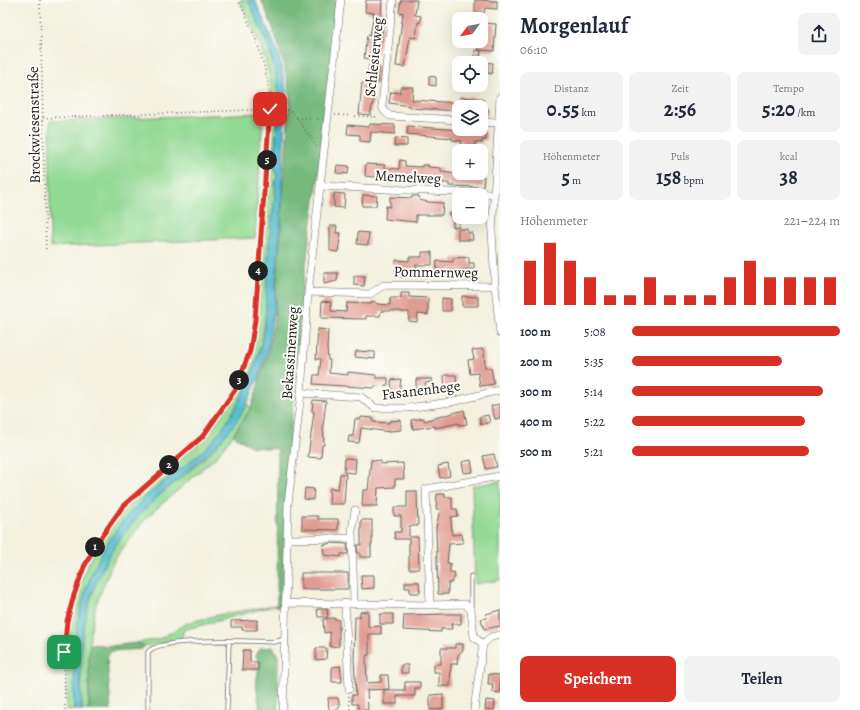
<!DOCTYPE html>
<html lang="de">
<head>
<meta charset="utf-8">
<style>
	body { margin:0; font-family:Alegreya,serif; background:#f2f2f3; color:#1f2937; height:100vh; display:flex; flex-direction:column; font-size:15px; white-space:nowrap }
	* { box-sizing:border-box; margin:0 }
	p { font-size:13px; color:#747a83 }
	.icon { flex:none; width:22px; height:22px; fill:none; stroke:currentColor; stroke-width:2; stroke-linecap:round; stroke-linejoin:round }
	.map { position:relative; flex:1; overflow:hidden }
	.sheet { display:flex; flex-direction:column; background:#fff; width:360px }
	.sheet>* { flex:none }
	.needle { width:26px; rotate:238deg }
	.tools { position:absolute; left:452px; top:12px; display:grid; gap:8px }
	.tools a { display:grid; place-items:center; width:36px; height:36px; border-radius:8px; background:#fff; box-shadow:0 4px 16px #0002; font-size:20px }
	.pin { position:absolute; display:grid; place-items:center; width:34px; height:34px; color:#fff; margin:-17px; border-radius:8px; box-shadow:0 2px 6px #0006 }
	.km { position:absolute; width:20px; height:20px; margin:-10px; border-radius:50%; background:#222; color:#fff; font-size:11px; line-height:20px; text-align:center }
	.round { display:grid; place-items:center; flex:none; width:42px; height:42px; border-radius:8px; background:#f2f2f3 }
	.headline { display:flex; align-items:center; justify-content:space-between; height:68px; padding:0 20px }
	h1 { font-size:22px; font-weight:700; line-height:30px }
	.figures { display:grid; grid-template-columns:repeat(3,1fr); gap:6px; height:68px; padding:4px 20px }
	.figures div { display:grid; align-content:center; border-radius:8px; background:#f2f2f3; text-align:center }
	.figures b { font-size:20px; font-weight:700 }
	.figures small { font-size:11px; font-weight:400 }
	.figures p { font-size:11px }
	.chart { height:112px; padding:8px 20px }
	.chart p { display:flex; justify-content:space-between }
	.chart svg { width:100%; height:72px; margin-top:4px; stroke:#d93025; stroke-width:6 }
	.cta { display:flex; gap:8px; margin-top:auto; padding:8px 20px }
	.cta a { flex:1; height:46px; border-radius:8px; background:#d93025; color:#fff; font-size:16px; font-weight:700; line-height:46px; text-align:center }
	.cta a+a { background:#f2f2f3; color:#1f2937 }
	ul { padding:0 20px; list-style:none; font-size:13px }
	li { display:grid; grid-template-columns:64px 48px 1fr; align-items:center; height:30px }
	li i { height:10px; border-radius:5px; background:#d93025 }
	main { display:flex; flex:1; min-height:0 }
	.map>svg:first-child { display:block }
	.green { fill:#92d993; stroke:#577a58 }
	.forest { fill:#75b97d; stroke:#486a4c }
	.water { fill:#50b9ce; stroke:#366a75 }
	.building { fill:#e19b92 }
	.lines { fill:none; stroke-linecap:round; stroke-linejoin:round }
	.lane-casing { stroke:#676660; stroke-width:5 }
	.street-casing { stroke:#676660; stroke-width:8 }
	.path { stroke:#676660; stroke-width:1.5; stroke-dasharray:1 3; stroke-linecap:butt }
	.lane { stroke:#fff; stroke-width:3.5 }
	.street { stroke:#fff; stroke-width:7 }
	.route-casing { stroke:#fff; stroke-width:8 }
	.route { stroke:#d93025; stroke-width:5 }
	.labels { text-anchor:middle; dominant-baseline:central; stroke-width:4; stroke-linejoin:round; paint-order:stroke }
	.street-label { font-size:15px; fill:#1c1c1c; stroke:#fdfcf7 }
</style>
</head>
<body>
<main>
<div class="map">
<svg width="500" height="710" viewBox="0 0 500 710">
	<rect width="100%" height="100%" fill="#fdfcf7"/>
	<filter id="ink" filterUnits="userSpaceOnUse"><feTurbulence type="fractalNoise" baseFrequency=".025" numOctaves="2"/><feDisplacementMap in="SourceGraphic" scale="8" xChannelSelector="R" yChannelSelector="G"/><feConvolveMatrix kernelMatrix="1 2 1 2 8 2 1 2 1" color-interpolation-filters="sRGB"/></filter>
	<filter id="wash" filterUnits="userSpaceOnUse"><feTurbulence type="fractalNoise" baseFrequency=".012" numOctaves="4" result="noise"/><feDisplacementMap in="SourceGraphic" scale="16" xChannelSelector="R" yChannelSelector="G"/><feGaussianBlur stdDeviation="0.9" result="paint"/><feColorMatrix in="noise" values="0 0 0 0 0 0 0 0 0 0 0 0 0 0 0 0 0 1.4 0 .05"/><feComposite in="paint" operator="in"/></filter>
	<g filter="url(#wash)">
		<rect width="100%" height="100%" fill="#f3f0de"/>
		<path class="green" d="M240 0H248C265 38 279 66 280 109H276L272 105C272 66 256 35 240 0Z
			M276 111H280L276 135 275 169 277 177 275 182C276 200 271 218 270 236 266 264 268 292 265 320 260 360 245 396 222 429 200 460 165 477 139 503 106 536 83 582 77 628 73 655 74 683 74 710H67C66 616 73 552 148 486 167 468 190 453 207 433 220 418 231 400 239 383 259 343 258 296 261 253 265 207 268 160 271 114Z
			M263 113 255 238 50 247V121Z
			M247 403 251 408 233 435 215 458 147 517 114 560 96 604 90 634 89 710H82C81 691 80 671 81 652 84 601 105 548 142 511 160 493 181 479 200 462 220 445 234 425 247 403Z
			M500 481V580L475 584 472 486Z
			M276 605 184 630 181 640 144 646 136 643 159 639 187 623 218 615Z"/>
		<path class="forest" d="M261 0H336L317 186 302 292 285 503 282 607H277L278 449 252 447 233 435 251 408 269 350 274 322 290 95C284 61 276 31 261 0Z
			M136 643 144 646 142 649 111 651 107 658 111 710H89V654L91 644 112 646Z
			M273 647 278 655V710H260L256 683 260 663 256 656 260 648Z"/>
		<path class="water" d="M248 0H255L279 55 286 89 281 221 274 307 268 348 258 381 256 382C241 430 206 455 170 486 117 531 85 581 81 652 80 671 81 691 82 710H74C74 683 73 655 77 628 83 582 106 536 139 503 165 477 200 460 222 429 245 396 261 360 265 320 267 292 266 264 270 236 271 218 276 199 275 182L277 177 275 169 276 135 280 108 277 79 269 47Z"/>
		<g id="blocks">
			<path class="building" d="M366 0H382L381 15H383V24L381 42 378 53H373L372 59 364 58 367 35 370 36 374 13 365 12Z
				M401 0H417L415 15 421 16 420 23 418 22 416 38 410 37 405 67 396 66 403 13 399 12Z
				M475 0 497 1V9L485 8 484 13 475 12Z
				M484 23 496 24 494 51 478 50V41L483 40Z
				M475 50 481 51 480 62 474 61Z
				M481 62 493 63 492 74 481 71Z
				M369 65 379 66 378 84 369 83 371 71H368Z
				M429 76 436 77V86L429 85Z
				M362 83 370 84 369 97 374 98 370 115 359 114Z
				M400 87H413L412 100 459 103V111L410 108V106L389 103 391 92 400 93Z
				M460 97 483 99V107H459Z
				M481 107 488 108 487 116 481 115Z
				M370 124 395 125V134L371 132 370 142 360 141V135L347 134 348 125 369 127Z
				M408 126 486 132V140H482V143L475 142 474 150 468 149 461 147 462 141 452 140V138L407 134Z
				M395 138 407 139V146H394Z
				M400 160 405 161V166L422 167V165H428V167L441 168V172L466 175V173H473L472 176H484L483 187 449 186V183H443V181L395 179 365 176 366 164 385 165V168L399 169Z
				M337 165 349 166 348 174 336 173Z
				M334 193 345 194 344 208 334 207Z
				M363 195 377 196 376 206H362Z
				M412 196H419V200L428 202 443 203 442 215H416V222L385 219 386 206 390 207V197L412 198Z
				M448 213H459V227H453V221Z
				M330 226H337L336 233H341L338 252 330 251Z
				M458 229H467L468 233H472L473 240H458Z
				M358 232 369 233 368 245 357 244Z
				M422 252H432V265H415L427 277 395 276 396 260 409 261V257H422Z
				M469 257V263H474V269L448 270V277H436L437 261 453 262V258Z
				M324 273H338L337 281 324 284Z
				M354 276H365L364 286 354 285Z
				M401 293H409V297L428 298V315L418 314 417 322 409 321V312H401V311H381L380 316H366V319L321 318 322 301 331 302V311L346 312 347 303 370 304 374 301 377 304 390 305V298H401Z
				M462 296 478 297V306H462Z
				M442 298 451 299V311H442Z
				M318 329 328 330 327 348 328 360H330L329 373 348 375V372L376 375V378H388V385L375 386V388L313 384 314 375H319L321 359H316Z
				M482 349 484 351 485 368H491L494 384 480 386 478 373 470 374 468 360 474 359 472 350Z
				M356 351 375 352V359L355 357Z
				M444 375H456L457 392H445Z
				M401 379 399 393 392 394 391 380Z
				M416 379H432V382L425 383 426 390H416Z
				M313 400 326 401 323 426 324 445H322L321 458 308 457 314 412 312 411Z
				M500 404V418L495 419 491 406Z
				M464 410 467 424 459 425V423L435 428V426L413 429 411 420 424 418V421Z
				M488 415 490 422 481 425 479 417Z
				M361 417 373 418V422L389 423V421L401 420V430L390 431V432L361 428 359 443 348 442 349 436H353L355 419H361Z
				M494 454 497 467 486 469 483 456Z
				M345 458 356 459 355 473 344 472Z
				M371 460 381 461V464L403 463 404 479H395V487L378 488 377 506H362L363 490H368Z
				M471 460 473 472 464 473 462 462Z
				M448 464 450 476 440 478 438 466Z
				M340 474H346L344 504H329L330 488 338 489Z
				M305 488 314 489 313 500 304 499Z
				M407 491H417L418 526H409V537H418L419 569H409V539H395L394 532H401V516H394V507H407Z
				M437 494H445V497H452V509H457L458 516 451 517 452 535 462 534 463 543 449 544 447 563H450V573L454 572 455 577 451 583H448V594H438L436 528 440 509H436Z
				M302 516H318V519H338V530L302 529Z
				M361 520H372V544H371V557H360V553H358L357 545H361Z
				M331 543 347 544 348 554H341V557L324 555 323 545Z
				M301 573H348V589H301Z
				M361 575H374V588L362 589Z
				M405 582H419L420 593H410V588H405Z
				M317 609H327L328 617H318Z
				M500 610V626L484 629 481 619 487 618 486 614Z
				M368 611V627L381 626V634H369V655H367L366 657 367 683 381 682V675H388L389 689 367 690 368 710H358V704H352V695H356L354 659 355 617H360V612Z
				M380 614H393V624H380Z
				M449 614H461V624H451L452 629H441V632L403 630 404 615Z
				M333 618 339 620V646L330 647V632L324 633 323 619Z
				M257 620V630H242V627H231V621Z
				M455 644H463V650L458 655 457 664H451L450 686H439V672H434V664H441V648H455Z
				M316 648H327L326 659 316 660Z
				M243 650H250V662H258V670H242Z
				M401 665H408V673H401Z
				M340 666 342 682H332V667Z
				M489 674 500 675V693L492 692 493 684H488Z
				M405 682H420V688H415V696H397V704H384V690H405Z
				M443 694V709L430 710V695Z
				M328 698H338L340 707 338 709 329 710Z
				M486 700 495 701 494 710H485Z"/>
		</g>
	</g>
	<g filter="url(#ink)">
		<use href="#blocks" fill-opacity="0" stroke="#676660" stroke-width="1"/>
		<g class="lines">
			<defs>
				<path id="lane" d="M471 609V576
					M148 710V652C158 637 254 641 274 642L285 639
					M227 710 229 641"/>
				<path id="street" d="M393 0 382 105 384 111 390 116 459 120
					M500 97 492 231 495 286 500 333
					M481 122 498 123
					M320 186 494 194
					M308 292 370 294 384 285 495 286
					M301 393 361 397 375 408H407L451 402 500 390
					M287 539 352 538
					M285 603 430 605 426 489 500 476
					M345 603 349 689
					M354 603 352 531 355 510
					M430 605 465 604 471 610 474 637 483 644
					M283 710 288 503 301 393 308 292 341 0
					M474 710 483 644 491 637 500 635"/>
			</defs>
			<use href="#lane" class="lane-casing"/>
			<use href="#street" class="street-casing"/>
			<path class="path" d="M40 0 46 249
				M335 115 379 117
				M43 118 251 110H290L297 118 317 147
				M297 118 321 119
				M349 696 350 710
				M65 710 64 652 67 621 84 567 107 527 123 506 203 436 235 390 250 351 255 320 270 109C269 70 256 35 238 0"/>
			<use href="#lane" class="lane"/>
			<use href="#street" class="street"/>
		</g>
	</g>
	<g class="lines" filter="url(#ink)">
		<defs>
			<path id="route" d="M64 652 67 621 74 595 84 567 97 543 123 506 203 436 235 390 250 351 255 320 270 109"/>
		</defs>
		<use href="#route" class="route-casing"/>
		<use href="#route" class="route"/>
	</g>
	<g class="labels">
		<g class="street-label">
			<text transform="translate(374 57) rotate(-84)">Schlesierweg</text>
			<text transform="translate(34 125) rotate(-91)">Brockwiesenstraße</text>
			<text transform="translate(408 177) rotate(3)">Memelweg</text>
			<text transform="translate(436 272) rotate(1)">Pommernweg</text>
			<text transform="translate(290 353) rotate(-86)">Bekassinenweg</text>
			<text transform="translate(421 390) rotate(-7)">Fasanenhege</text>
		</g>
	</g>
</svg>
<div class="tools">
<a><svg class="needle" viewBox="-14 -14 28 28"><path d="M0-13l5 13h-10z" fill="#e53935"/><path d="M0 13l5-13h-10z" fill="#747a83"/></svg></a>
<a><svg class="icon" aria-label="locate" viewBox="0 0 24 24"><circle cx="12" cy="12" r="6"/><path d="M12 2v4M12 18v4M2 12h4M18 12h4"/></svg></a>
<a><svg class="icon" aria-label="layers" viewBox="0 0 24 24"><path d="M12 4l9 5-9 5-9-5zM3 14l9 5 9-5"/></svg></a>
<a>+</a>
<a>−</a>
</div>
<div class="pin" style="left:64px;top:652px;background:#1e9e55"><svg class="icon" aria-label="arrive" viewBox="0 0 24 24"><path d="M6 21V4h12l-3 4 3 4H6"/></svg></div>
<div class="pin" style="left:270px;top:109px;background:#d93025"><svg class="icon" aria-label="check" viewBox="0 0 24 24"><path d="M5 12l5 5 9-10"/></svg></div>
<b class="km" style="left:95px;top:547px">1</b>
<b class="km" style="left:169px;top:465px">2</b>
<b class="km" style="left:239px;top:380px">3</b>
<b class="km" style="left:258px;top:271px">4</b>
<b class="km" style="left:267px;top:160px">5</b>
</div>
<section class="sheet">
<div class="headline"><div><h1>Morgenlauf</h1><p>06:10</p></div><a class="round"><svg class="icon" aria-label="share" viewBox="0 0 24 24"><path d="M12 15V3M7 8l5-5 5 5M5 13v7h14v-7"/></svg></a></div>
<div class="figures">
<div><p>Distanz</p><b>0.55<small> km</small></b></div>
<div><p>Zeit</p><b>2:56</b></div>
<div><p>Tempo</p><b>5:20<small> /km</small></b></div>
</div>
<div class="figures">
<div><p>Höhenmeter</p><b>5<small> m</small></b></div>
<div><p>Puls</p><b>158<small> bpm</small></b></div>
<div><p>kcal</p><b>38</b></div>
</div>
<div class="chart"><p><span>Höhenmeter</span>221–224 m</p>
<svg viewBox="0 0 160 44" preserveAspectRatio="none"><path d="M5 44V17M15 44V6M25 44V17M35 44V27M45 44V38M55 44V38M65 44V27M75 44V38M85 44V38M95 44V38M105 44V27M115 44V17M125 44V27M135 44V27M145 44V27M155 44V27"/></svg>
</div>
<ul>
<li><b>100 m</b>5:08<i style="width:100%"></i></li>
<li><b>200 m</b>5:35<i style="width:72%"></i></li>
<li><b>300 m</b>5:14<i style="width:92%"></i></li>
<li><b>400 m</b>5:22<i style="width:83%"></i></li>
<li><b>500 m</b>5:21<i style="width:85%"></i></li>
</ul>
<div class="cta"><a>Speichern</a><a>Teilen</a></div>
</section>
</main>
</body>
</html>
